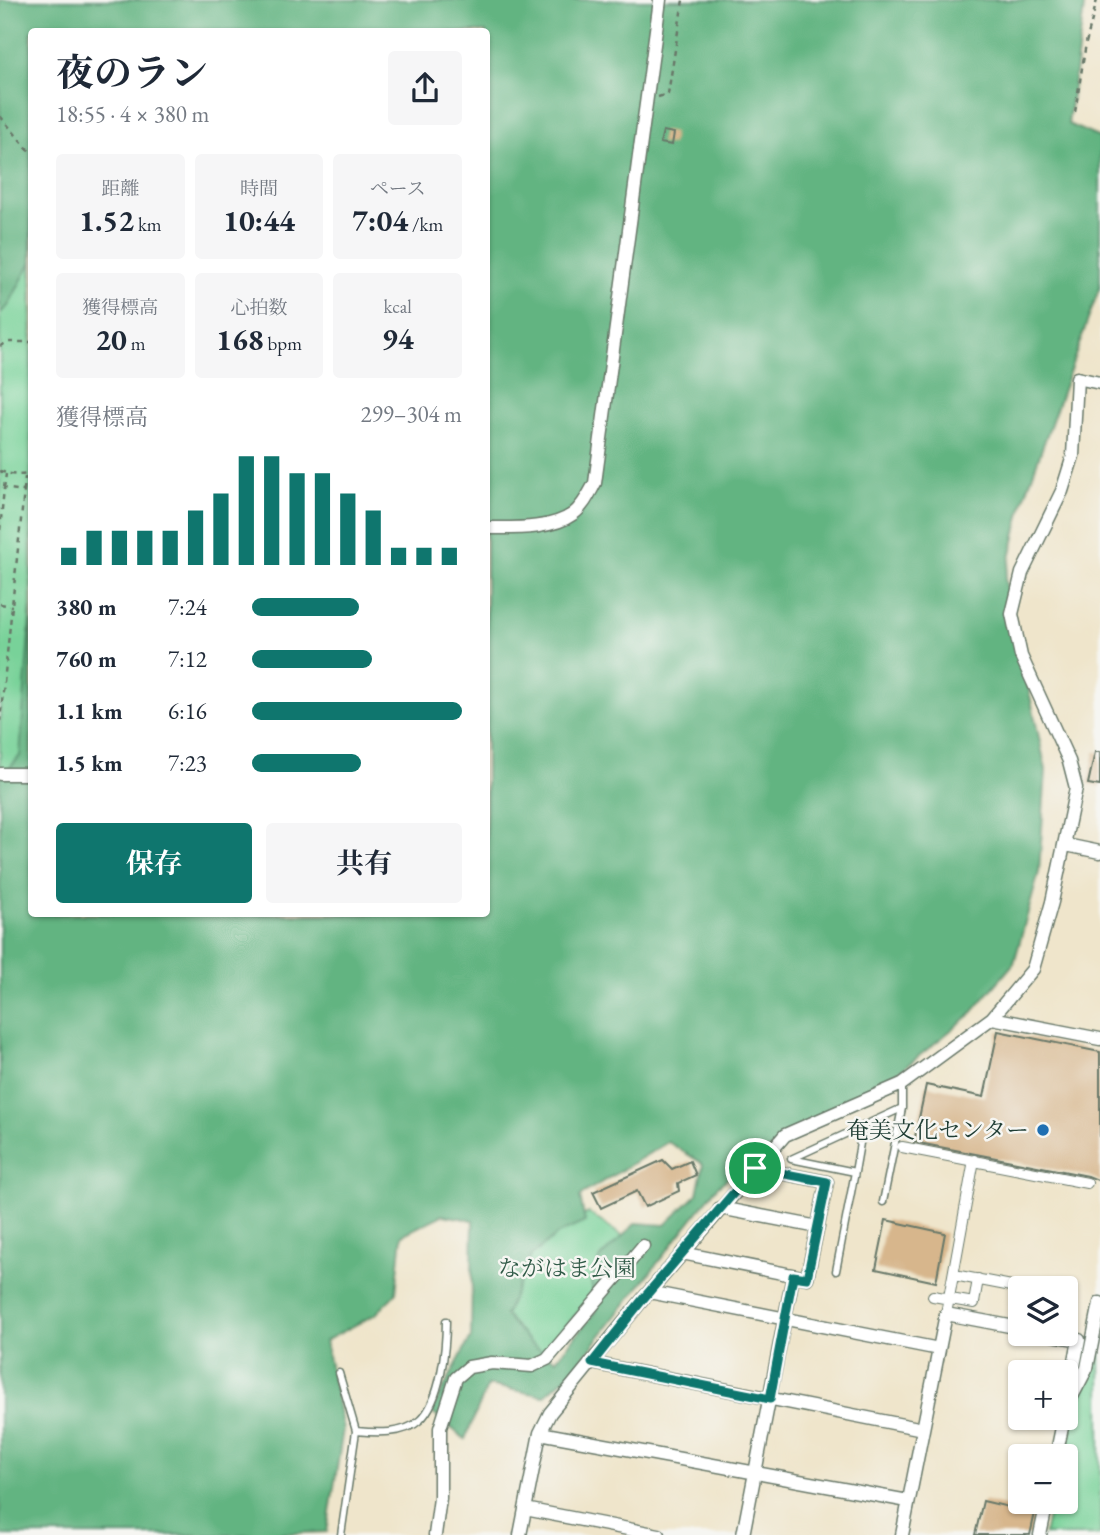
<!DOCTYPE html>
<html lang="ja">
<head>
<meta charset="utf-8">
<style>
	body { margin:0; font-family:"EB Garamond","Noto Serif JP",serif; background:#f6f6f7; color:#1f2937; height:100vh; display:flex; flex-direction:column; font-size:26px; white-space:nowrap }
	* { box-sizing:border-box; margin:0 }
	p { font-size:23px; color:#747a83 }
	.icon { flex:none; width:38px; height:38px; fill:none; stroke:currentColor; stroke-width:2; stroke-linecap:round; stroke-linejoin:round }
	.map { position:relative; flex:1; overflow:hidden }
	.panel { position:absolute; left:28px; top:28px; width:462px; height:889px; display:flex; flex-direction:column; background:#fff; border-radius:7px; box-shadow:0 2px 5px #0004 }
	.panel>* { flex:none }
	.fabs { position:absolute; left:1008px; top:1276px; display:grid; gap:14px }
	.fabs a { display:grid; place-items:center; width:70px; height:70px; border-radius:7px; background:#fff; box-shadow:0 2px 5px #0004; font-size:35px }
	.pin { position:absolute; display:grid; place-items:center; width:60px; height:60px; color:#fff; margin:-30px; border:4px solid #fff; border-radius:50%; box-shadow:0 2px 7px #0007 }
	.round { display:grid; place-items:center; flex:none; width:74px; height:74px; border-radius:7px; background:#f6f6f7 }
	.headline { display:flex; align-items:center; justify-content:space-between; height:119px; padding:0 28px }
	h1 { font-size:38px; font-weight:700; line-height:52px }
	.metrics { display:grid; grid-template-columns:repeat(3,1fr); gap:10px; height:119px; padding:7px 28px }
	.metrics div { display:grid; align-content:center; border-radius:7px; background:#f6f6f7; text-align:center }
	.metrics b { font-size:30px; font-weight:700 }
	.metrics small { font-size:19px; font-weight:400 }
	.metrics p { font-size:19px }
	.chart { height:196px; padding:14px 28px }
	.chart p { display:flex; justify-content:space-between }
	.chart svg { width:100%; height:126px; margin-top:7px; stroke:#0f766e; stroke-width:6 }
	.button { display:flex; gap:14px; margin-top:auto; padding:14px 28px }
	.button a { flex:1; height:80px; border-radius:7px; background:#0f766e; color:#fff; font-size:28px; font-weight:700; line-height:80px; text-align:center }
	.button a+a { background:#f6f6f7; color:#1f2937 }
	ul { padding:0 28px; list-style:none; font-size:23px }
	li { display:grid; grid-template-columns:112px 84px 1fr; align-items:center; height:52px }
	li i { height:18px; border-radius:9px; background:#0f766e }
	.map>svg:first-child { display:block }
	.green { fill:#78d299; stroke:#4c8866; stroke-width:2 }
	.forest { fill:#62b481; stroke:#40785a; stroke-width:2; fill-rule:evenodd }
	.building { fill:#d7b68c }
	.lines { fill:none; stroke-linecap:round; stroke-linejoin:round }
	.service-casing { stroke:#687869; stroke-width:9 }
	.pedestrian-casing { stroke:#687869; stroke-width:12 }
	.minor-casing { stroke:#687869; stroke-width:15 }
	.path { stroke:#687869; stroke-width:2.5; stroke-dasharray:5 5; stroke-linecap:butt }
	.service { stroke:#fff; stroke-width:6 }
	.pedestrian { stroke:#fff; stroke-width:10 }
	.minor { stroke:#fff; stroke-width:12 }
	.route-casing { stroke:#fff; stroke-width:14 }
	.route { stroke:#0f766e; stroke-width:9 }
	.poi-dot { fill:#1f6fb2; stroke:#f6f6f2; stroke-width:2.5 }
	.labels { text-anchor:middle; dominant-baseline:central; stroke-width:5; stroke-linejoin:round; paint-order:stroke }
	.poi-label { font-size:23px; fill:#1f3d34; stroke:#f6f6f2; text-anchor:end }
	.park-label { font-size:23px; fill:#315b48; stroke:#f6f6f2 }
</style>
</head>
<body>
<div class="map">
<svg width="1100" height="1535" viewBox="0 0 1100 1535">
	<rect width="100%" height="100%" fill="#f6f6f2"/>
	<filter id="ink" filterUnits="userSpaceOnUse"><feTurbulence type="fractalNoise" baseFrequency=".0143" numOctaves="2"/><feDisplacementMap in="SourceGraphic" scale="14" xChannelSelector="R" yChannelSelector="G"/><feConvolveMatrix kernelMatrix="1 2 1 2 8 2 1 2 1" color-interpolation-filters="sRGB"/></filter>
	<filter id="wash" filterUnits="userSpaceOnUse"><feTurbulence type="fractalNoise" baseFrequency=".00686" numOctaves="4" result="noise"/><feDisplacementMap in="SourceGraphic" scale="28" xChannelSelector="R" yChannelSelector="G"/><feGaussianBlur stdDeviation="1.57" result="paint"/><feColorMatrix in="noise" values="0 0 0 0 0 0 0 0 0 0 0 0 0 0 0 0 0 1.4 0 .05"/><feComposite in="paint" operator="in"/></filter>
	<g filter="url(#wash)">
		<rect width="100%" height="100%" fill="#efe5cb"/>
		<path class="green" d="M0 116 32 154 31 779 0 782Z
			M589 1213 636 1246 540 1356 505 1315 537 1238Z
			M1100 1330V1535H1044L1051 1502H1066V1456H1060L1070 1408Z"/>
		<path class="forest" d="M0 0H1085L1068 124 1100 138V286L1024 499 1005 579 1046 770 1039 872 1014 963 970 1015 904 1068 748 1162 718 1186 572 1372 544 1396 488 1385 465 1439 431 1412 471 1337 473 1220 442 1215 402 1235 396 1293 376 1314 325 1341 343 1429 327 1532 235 1535H0V778L20 756 31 607 32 914H486V32H32L31 262 8 306 0 313ZM668 1142 703 1164 697 1194 665 1225 636 1223 600 1258 591 1281 596 1311 556 1360 530 1343 505 1315 531 1256 558 1234 585 1222 580 1197 584 1193Z"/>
		<g id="blocks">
			<path class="building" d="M663 131 674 133 672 145 660 143Z
				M1095 752H1100V786L1088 784Z
				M998 1031 1100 1052V1181L1088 1176 914 1142 926 1085 984 1097Z
				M663 1160 672 1169 690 1161 696 1175 678 1183 679 1191 645 1207 637 1191 601 1208 593 1192Z
				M886 1220 945 1233 936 1282 876 1269Z
				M983 1501 1035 1513 1030 1535H975Z"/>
		</g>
	</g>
	<g filter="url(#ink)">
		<use href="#blocks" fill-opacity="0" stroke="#687869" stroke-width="2"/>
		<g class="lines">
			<defs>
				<path id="service" d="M855 1172 863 1126
					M883 1202 902 1108V1084
					M836 1271 855 1172 791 1159 902 1108
					M339 1373 356 1431 341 1535
					M356 1431C375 1433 404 1435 420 1420 441 1401 446 1348 446 1321"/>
				<path id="pedestrian" d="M902 1147 1087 1183
					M954 1275 1022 1288
					M933 1296 974 1303 978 1279
					M946 1314 974 1160"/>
				<path id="minor" d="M486 528C513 528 551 530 573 514 583 507 589 494 595 483L660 0
					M0 774H32
					M1066 845 1100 852
					M992 1018 1100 1039
					M720 1208 818 1227
					M682 1253 807 1278 827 1182 755 1168
					M649 1292 939 1349
					M1047 1334 1079 1340 1069 1392
					M592 1363 923 1429
					M1067 1406 1087 1368 1100 1303
					M540 1433 908 1501
					M1056 1456 1064 1418
					M525 1509 659 1535
					M435 1535 440 1498V1428L456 1378 469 1367 492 1363 532 1366 547 1359 643 1246
					M520 1535 540 1433 550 1413 643 1299 785 1135 902 1084 992 1018 1033 969 1052 902 1076 788 1069 761 1021 656 1012 614 1022 573 1062 491 1073 456 1077 378 1100 383
					M743 1535 793 1276
					M902 1535 946 1314 1020 1328
					M1040 1535 1047 1502"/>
			</defs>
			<use href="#service" class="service-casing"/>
			<use href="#pedestrian" class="pedestrian-casing"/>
			<use href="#minor" class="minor-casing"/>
			<path class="path" d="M658 97 668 94 683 0
				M1075 112 1086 43 1097 0
				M0 116 32 154
				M0 346 8 342H32
				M0 471C11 475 20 476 32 473
				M4 488 6 474
				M24 491 25 477
				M0 530 4 488 24 491 0 721
				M0 604 12 606"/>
			<use href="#service" class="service"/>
			<use href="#pedestrian" class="pedestrian"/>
			<use href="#minor" class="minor"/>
		</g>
	</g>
	<g class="lines" filter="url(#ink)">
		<defs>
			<path id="route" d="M755 1168 827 1182 807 1278 793 1276 770 1399 592 1363 643 1299Z"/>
		</defs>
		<use href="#route" class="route-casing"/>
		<use href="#route" class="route"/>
	</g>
	<circle class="poi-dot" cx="1043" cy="1130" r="7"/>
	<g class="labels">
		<g class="poi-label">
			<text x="1029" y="1130">奄美文化センター</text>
		</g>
		<g class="park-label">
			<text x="567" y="1268">ながはま公園</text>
		</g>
	</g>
</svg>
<div class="fabs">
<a><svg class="icon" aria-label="layers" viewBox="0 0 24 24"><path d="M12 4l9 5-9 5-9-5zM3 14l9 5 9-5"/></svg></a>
<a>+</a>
<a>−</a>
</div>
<div class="pin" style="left:755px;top:1168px;background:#1e9e55"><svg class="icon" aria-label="arrive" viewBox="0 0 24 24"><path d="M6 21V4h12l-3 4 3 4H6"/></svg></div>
<section class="panel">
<div class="headline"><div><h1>夜のラン</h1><p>18:55 · 4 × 380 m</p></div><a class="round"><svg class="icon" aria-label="share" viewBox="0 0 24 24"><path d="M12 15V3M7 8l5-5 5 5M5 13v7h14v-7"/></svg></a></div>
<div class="metrics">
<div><p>距離</p><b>1.52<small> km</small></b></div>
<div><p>時間</p><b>10:44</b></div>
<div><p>ペース</p><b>7:04<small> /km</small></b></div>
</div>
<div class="metrics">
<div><p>獲得標高</p><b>20<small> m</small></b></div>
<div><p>心拍数</p><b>168<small> bpm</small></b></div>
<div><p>kcal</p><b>94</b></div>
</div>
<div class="chart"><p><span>獲得標高</span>299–304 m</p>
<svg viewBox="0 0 160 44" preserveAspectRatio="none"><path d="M5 44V38M15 44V32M25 44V32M35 44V32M45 44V32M55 44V25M65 44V19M75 44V6M85 44V6M95 44V12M105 44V12M115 44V19M125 44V25M135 44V38M145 44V38M155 44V38"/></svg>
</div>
<ul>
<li><b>380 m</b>7:24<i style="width:51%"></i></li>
<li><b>760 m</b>7:12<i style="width:57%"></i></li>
<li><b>1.1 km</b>6:16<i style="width:100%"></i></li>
<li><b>1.5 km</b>7:23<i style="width:52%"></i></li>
</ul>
<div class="button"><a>保存</a><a>共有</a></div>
</section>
</div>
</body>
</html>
